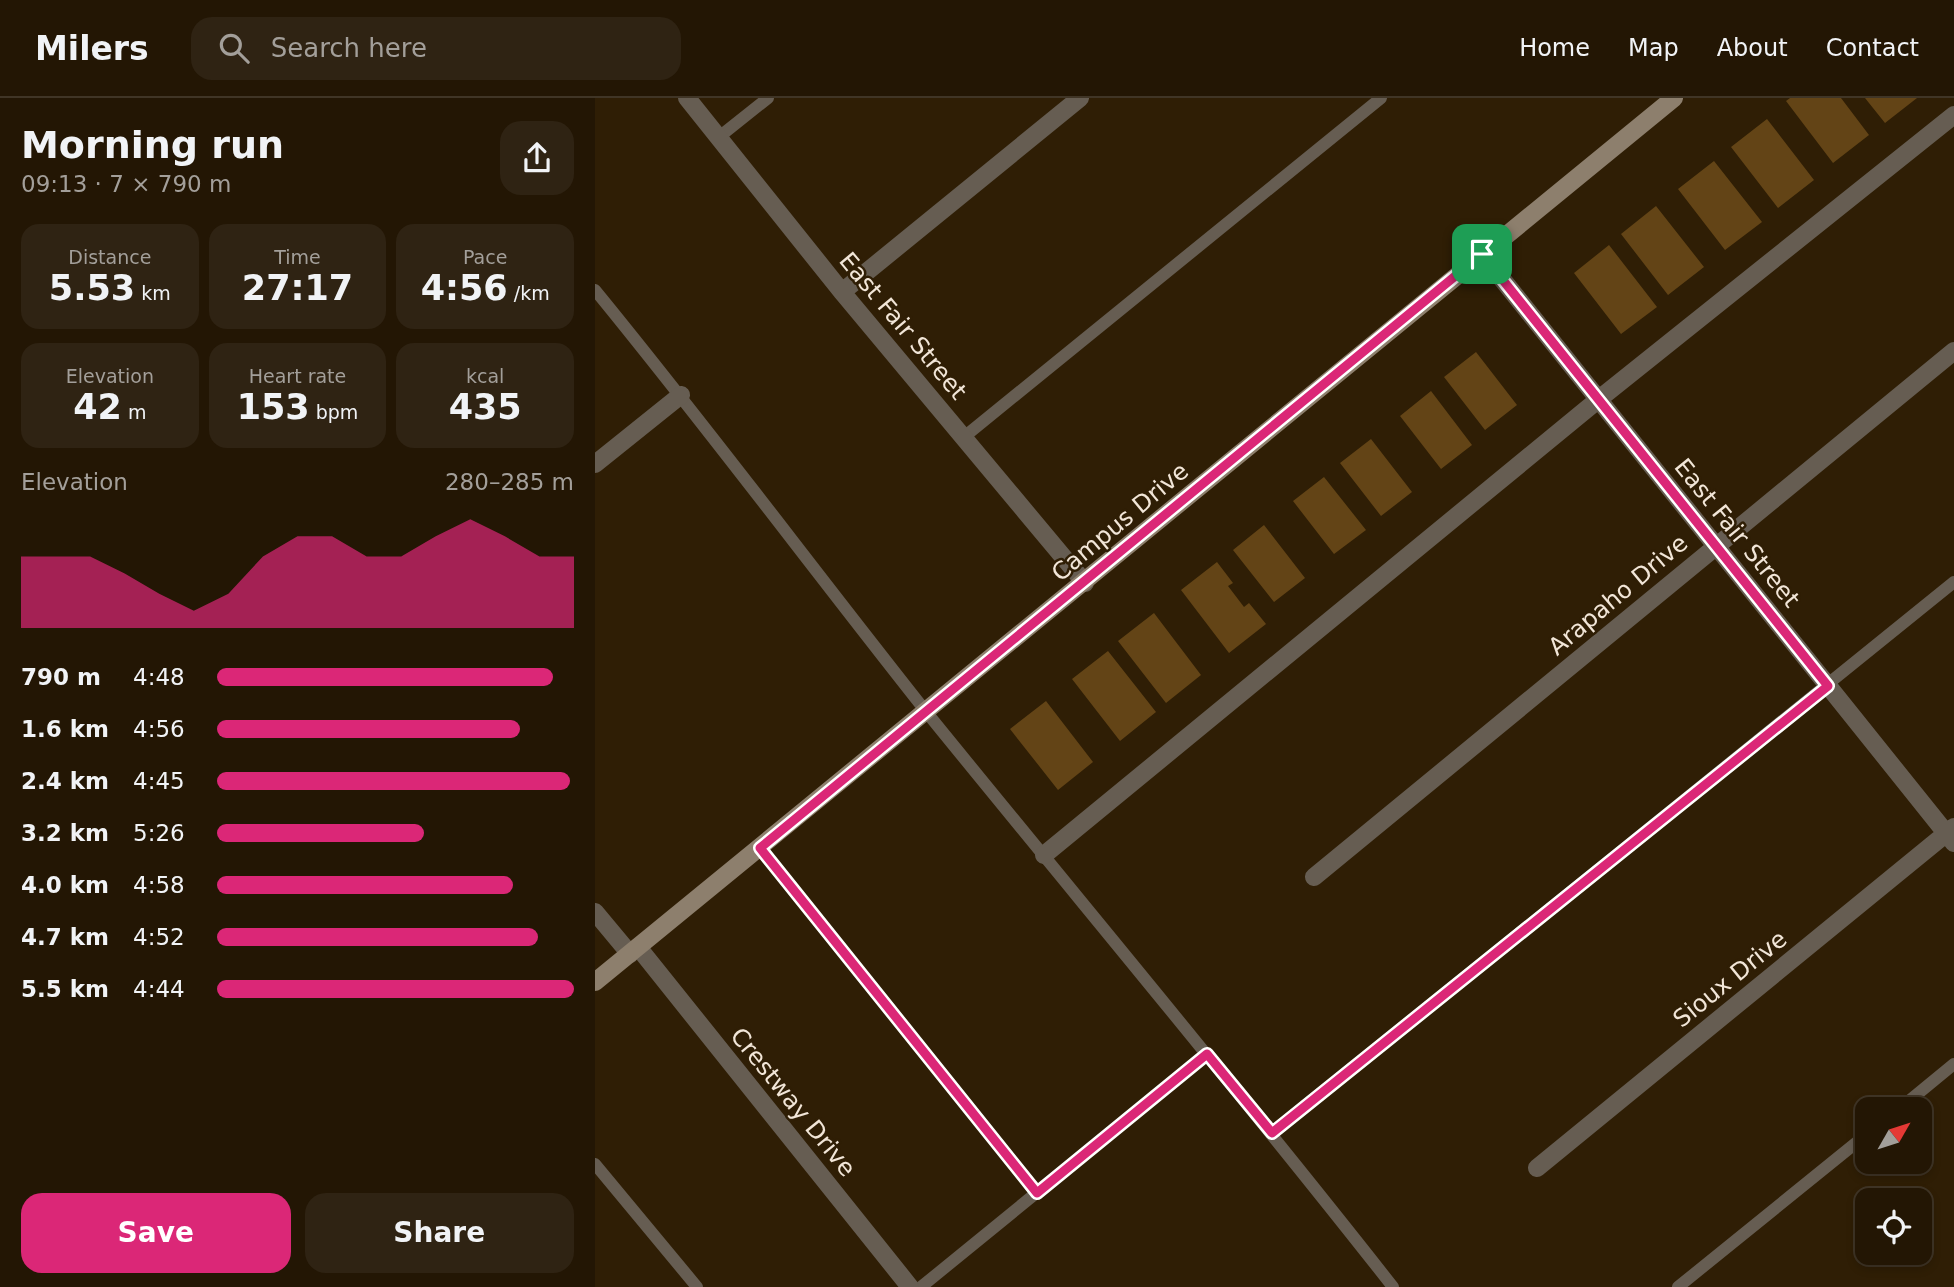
<!DOCTYPE html>
<html lang="en">
<head>
<meta charset="utf-8">
<style>
	body { margin:0; font-family:"DejaVu Sans",sans-serif; background:#2f2313; color:#f1f3f6; height:100vh; display:flex; flex-direction:column; font-size:26px; white-space:nowrap }
	* { box-sizing:border-box; margin:0 }
	p { font-size:23px; color:#a39f9a }
	.icon { flex:none; width:38px; height:38px; fill:none; stroke:currentColor; stroke-width:2; stroke-linecap:round; stroke-linejoin:round }
	.map { position:relative; flex:1; overflow:hidden }
	.panel { display:flex; flex-direction:column; background:#231604; width:595px }
	.panel>* { flex:none }
	.needle { width:46px; rotate:51deg }
	.buttons { position:absolute; left:1260px; top:999px; display:grid; gap:14px }
	.buttons a { display:grid; place-items:center; width:77px; height:77px; border-radius:14px; background:#231604; box-shadow:0 4px 10px #0003,0 0 0 2px #403526; font-size:35px }
	.pin { position:absolute; display:grid; place-items:center; width:60px; height:60px; color:#fff; margin:-30px; border-radius:14px; box-shadow:0 4px 10px #0006 }
	.round { display:grid; place-items:center; flex:none; width:74px; height:74px; border-radius:21px; background:#2f2313 }
	.overview { display:flex; align-items:center; justify-content:space-between; height:119px; padding:0 21px }
	h1 { font-size:38px; font-weight:800; line-height:52px }
	.figures { display:grid; grid-template-columns:repeat(3,1fr); gap:10px; height:119px; padding:7px 21px }
	.figures div { display:grid; align-content:center; border-radius:18px; background:#2f2313; text-align:center }
	.figures b { font-size:35px; font-weight:800 }
	.figures small { font-size:19px; font-weight:400 }
	.figures p { font-size:19px }
	.chart { height:196px; padding:14px 21px }
	.chart p { display:flex; justify-content:space-between }
	.chart svg { width:100%; height:126px; margin-top:7px; fill:#db2777; opacity:.7 }
	.primary-button { display:flex; gap:14px; margin-top:auto; padding:14px 21px }
	.primary-button a { flex:1; height:80px; border-radius:21px; background:#db2777; color:#fff; font-size:28px; font-weight:800; line-height:80px; text-align:center }
	.primary-button a+a { background:#2f2313; color:#f1f3f6 }
	ul { padding:0 21px; list-style:none; font-size:23px }
	li { display:grid; grid-template-columns:112px 84px 1fr; align-items:center; height:52px }
	li i { height:18px; border-radius:9px; background:#db2777 }
	header { display:flex; align-items:center; gap:42px; box-sizing:border-box; height:98px; padding:0 35px; background:#231604; border-bottom:2px solid #403526 }
	header strong { font-size:33px }
	nav { display:flex; gap:38px; margin-inline-start:auto; font-size:24px }
	.search { width:490px; height:63px; background:#2f2313; display:flex; align-items:center; gap:18px; box-sizing:border-box; padding:0 24px; border-radius:21px; color:#a39f9a; font-size:26px }
	main { display:flex; flex:1; min-height:0 }
	.map>svg:first-child { display:block }
	.building { fill:#634416 }
	.lines { fill:none; stroke-linecap:round; stroke-linejoin:round }
	.service { stroke:#665d52; stroke-width:12 }
	.minor { stroke:#665d52; stroke-width:18 }
	.secondary { stroke:#8d7f6d; stroke-width:18 }
	.route-casing { stroke:#fff; stroke-width:14 }
	.route { stroke:#db2777; stroke-width:9 }
	.labels { text-anchor:middle; dominant-baseline:central; stroke-width:5; stroke-linejoin:round; paint-order:stroke }
	.street-label { font-size:24px; fill:#f2e6d8; stroke:#2f1e05 }
</style>
</head>
<body>
<header>
<strong>Milers</strong>
<div class="search"><svg class="icon" aria-label="search" viewBox="0 0 24 24"><circle cx="10" cy="10" r="6"/><path d="M15 15l6 6"/></svg>Search here</div>
<nav><a>Home</a><a>Map</a><a>About</a><a>Contact</a></nav>
</header>
<main>
<section class="panel">
<div class="overview"><div><h1>Morning run</h1><p>09:13 · 7 × 790 m</p></div><a class="round"><svg class="icon" aria-label="share" viewBox="0 0 24 24"><path d="M12 15V3M7 8l5-5 5 5M5 13v7h14v-7"/></svg></a></div>
<div class="figures">
<div><p>Distance</p><b>5.53<small> km</small></b></div>
<div><p>Time</p><b>27:17</b></div>
<div><p>Pace</p><b>4:56<small> /km</small></b></div>
</div>
<div class="figures">
<div><p>Elevation</p><b>42<small> m</small></b></div>
<div><p>Heart rate</p><b>153<small> bpm</small></b></div>
<div><p>kcal</p><b>435</b></div>
</div>
<div class="chart"><p><span>Elevation</span>280–285 m</p>
<svg viewBox="0 0 160 44" preserveAspectRatio="none"><path d="M0 44V19L10 19L20 19L30 25L40 32L50 38L60 32L70 19L80 12L90 12L100 19L110 19L120 12L130 6L140 12L150 19L160 19V44z"/></svg>
</div>
<ul>
<li><b>790 m</b>4:48<i style="width:94%"></i></li>
<li><b>1.6 km</b>4:56<i style="width:85%"></i></li>
<li><b>2.4 km</b>4:45<i style="width:99%"></i></li>
<li><b>3.2 km</b>5:26<i style="width:58%"></i></li>
<li><b>4.0 km</b>4:58<i style="width:83%"></i></li>
<li><b>4.7 km</b>4:52<i style="width:90%"></i></li>
<li><b>5.5 km</b>4:44<i style="width:100%"></i></li>
</ul>
<div class="primary-button"><a>Save</a><a>Share</a></div>
</section>
<div class="map">
<svg width="1359" height="1189" viewBox="0 0 1359 1189">
	<rect width="100%" height="100%" fill="#2f1e05"/>
	<path class="building" d="M1195 0H1246L1274 37 1238 65 1191 3Z
		M1270 0H1322L1290 25Z
		M1172 21 1219 82 1183 110 1136 49Z
		M1119 63 1167 124 1130 152 1083 91Z
		M1061 108 1109 169 1073 197 1026 136Z
		M1014 147 1062 209 1026 236 979 175Z
		M881 254 922 307 890 332 849 279Z
		M836 293 877 347 846 371 805 318Z
		M776 341 817 394 786 418 745 365Z
		M729 379 771 432 739 456 698 403Z
		M669 427 710 480 679 504 638 452Z
		M622 464 638 485 633 488 649 509 654 505 671 526 634 555 586 492Z
		M559 515 606 577 571 605 523 543Z
		M513 553 561 614 525 643 477 581Z
		M451 603 498 664 463 692 415 631Z"/>
	<g class="lines">
		<path class="service" d="M124 39 173 0
			M0 192C114 331 221 475 333 616 488 807 646 995 798 1189
			M369 339 786 0
			M165 750 442 1095
			M1303 1012 1359 966
			M677 1035 1359 484
			M0 1066 102 1189
			M326 1189 612 956
			M1083 1189 1272 1036"/>
		<path class="minor" d="M92 0 247 194 490 485
			M887 156 1359 745
			M247 194 485 0
			M0 366 86 297
			M449 757 1004 301 1359 17
			M719 779 1359 253
			M0 814 35 856
			M43 849 315 1189
			M942 1070 1359 729"/>
		<path class="secondary" d="M0 884 1079 0"/>
	</g>
	<g class="lines">
		<defs>
			<path id="route" d="M887 156 1233 588 677 1035 612 956 442 1095 165 750Z"/>
		</defs>
		<use href="#route" class="route-casing"/>
		<use href="#route" class="route"/>
	</g>
	<g class="labels">
		<g class="street-label">
			<text transform="translate(308 228) rotate(50)">East Fair Street</text>
			<text transform="translate(525 424) rotate(-40)">Campus Drive</text>
			<text transform="translate(1142 435) rotate(51)">East Fair Street</text>
			<text transform="translate(1023 497) rotate(-40)">Arapaho Drive</text>
			<text transform="translate(1135 881) rotate(-39)">Sioux Drive</text>
			<text transform="translate(198 1004) rotate(51)">Crestway Drive</text>
		</g>
	</g>
</svg>
<div class="buttons">
<a><svg class="needle" viewBox="-14 -14 28 28"><path d="M0-13l5 13h-10z" fill="#e53935"/><path d="M0 13l5-13h-10z" fill="#a39f9a"/></svg></a>
<a><svg class="icon" aria-label="locate" viewBox="0 0 24 24"><circle cx="12" cy="12" r="6"/><path d="M12 2v4M12 18v4M2 12h4M18 12h4"/></svg></a>
</div>
<div class="pin" style="left:887px;top:156px;background:#1e9e55"><svg class="icon" aria-label="arrive" viewBox="0 0 24 24"><path d="M6 21V4h12l-3 4 3 4H6"/></svg></div>
</div>
</main>
</body>
</html>
